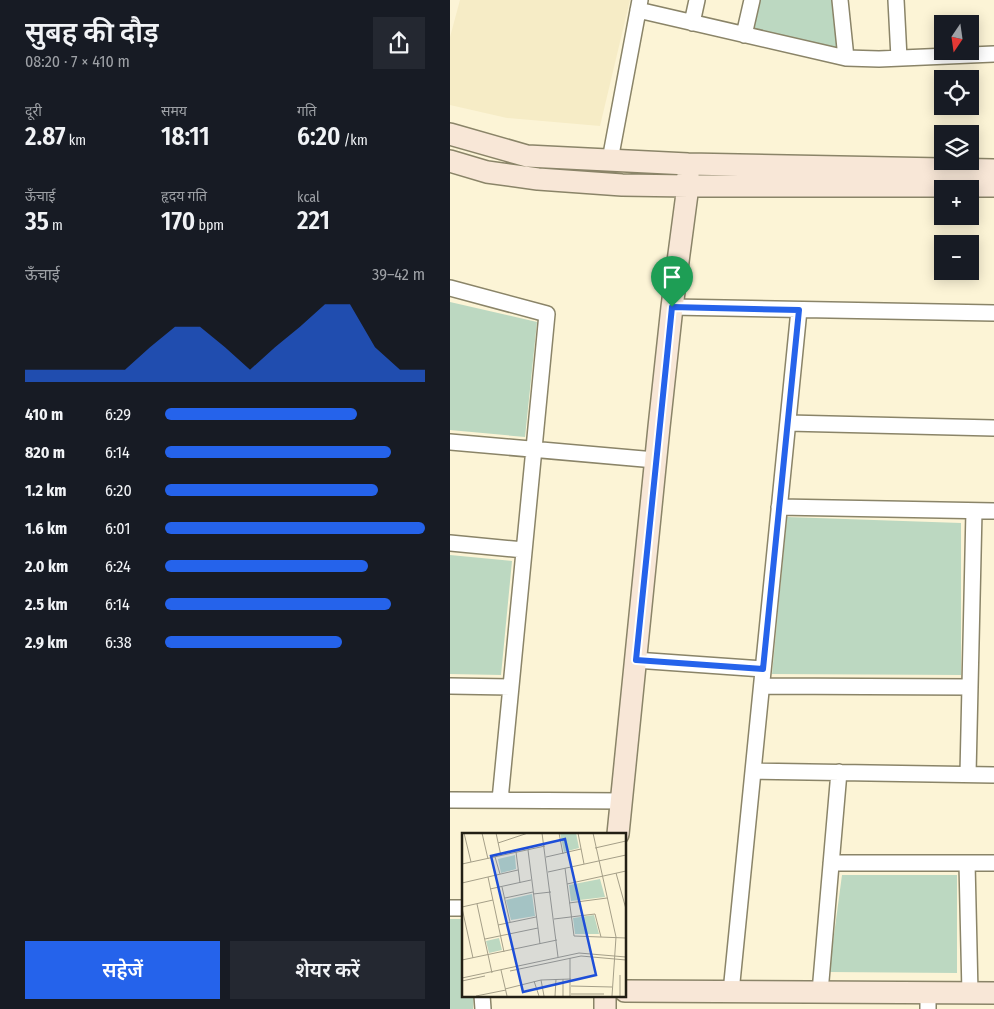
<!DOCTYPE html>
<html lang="hi">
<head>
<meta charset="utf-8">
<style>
	body { margin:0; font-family:"Fira Sans Condensed","Noto Sans Devanagari",sans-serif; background:#242831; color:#f1f3f6; height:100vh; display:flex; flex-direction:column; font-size:19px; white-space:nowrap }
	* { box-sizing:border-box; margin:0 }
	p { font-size:16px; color:#9ea1a6 }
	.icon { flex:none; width:28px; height:28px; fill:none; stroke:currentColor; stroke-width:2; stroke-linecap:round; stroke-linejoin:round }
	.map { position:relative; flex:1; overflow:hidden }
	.sheet { display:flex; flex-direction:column; background:#171b24; width:450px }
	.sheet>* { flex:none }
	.needle { width:32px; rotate:193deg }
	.tools { position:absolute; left:484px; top:15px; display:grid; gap:10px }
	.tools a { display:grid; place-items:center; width:45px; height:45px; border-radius:0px; background:#171b24; box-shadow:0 2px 12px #0003; font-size:25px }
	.pin { position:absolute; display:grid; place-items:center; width:42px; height:42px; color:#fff; margin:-51px -21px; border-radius:50% 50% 50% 0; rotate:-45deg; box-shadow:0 0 5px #0007 }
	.pin .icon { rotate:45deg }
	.round { display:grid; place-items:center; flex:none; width:52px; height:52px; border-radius:0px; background:#242831 }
	.headline { display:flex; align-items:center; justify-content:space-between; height:85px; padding:0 25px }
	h1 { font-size:28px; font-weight:600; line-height:38px }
	.metrics { display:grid; grid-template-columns:repeat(3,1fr); gap:8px; height:85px; padding:5px 25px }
	.metrics div { display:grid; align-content:center }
	.metrics b { font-size:25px; font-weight:600 }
	.metrics small { font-size:14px; font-weight:400 }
	.metrics p { font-size:14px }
	.chart { height:140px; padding:10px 25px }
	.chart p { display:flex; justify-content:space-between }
	.chart svg { width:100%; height:90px; margin-top:5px; fill:#2563eb; opacity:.7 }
	.action { display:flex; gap:10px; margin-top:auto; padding:10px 25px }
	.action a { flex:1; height:58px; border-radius:0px; background:#2563eb; color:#fff; font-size:20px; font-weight:600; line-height:58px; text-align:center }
	.action a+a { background:#242831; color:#f1f3f6 }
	ul { padding:0 25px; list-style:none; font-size:16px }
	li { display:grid; grid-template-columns:80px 60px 1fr; align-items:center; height:38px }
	li i { height:12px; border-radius:6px; background:#2563eb }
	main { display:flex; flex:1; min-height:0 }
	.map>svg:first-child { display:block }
	.built { fill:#f6ecc6 }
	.green { fill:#bcd8c1 }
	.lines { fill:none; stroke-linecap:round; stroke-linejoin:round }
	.street-casing { stroke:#8a8468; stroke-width:18 }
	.secondary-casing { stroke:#8a8468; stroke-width:24 }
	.street { stroke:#fff; stroke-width:15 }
	.secondary { stroke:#f8e7d7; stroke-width:21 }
	.route-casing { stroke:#fff; stroke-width:10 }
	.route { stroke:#2563eb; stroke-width:6 }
	.inset-road { fill:none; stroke:#a59f88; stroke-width:1 }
	.view { fill:#1d4ed8; fill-opacity:0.15; stroke:#1d4ed8; stroke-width:2.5 }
	.inset-edge { fill:none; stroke:#221f14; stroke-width:2.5 }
</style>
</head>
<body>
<main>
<section class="sheet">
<div class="headline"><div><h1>सुबह की दौड़</h1><p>08:20 · 7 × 410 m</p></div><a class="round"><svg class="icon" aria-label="share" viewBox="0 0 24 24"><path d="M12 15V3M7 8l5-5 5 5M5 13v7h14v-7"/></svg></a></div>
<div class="metrics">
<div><p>दूरी</p><b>2.87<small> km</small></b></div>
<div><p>समय</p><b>18:11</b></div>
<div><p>गति</p><b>6:20<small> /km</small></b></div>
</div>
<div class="metrics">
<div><p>ऊँचाई</p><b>35<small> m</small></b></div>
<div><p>हृदय गति</p><b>170<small> bpm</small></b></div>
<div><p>kcal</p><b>221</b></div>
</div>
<div class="chart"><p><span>ऊँचाई</span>39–42 m</p>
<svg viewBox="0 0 160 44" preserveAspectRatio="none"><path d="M0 44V38L10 38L20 38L30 38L40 38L50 27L60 17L70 17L80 27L90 38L100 27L110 17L120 6L130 6L140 27L150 38L160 38V44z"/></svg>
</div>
<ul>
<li><b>410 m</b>6:29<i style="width:74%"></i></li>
<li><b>820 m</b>6:14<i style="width:87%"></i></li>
<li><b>1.2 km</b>6:20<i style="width:82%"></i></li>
<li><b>1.6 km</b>6:01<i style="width:100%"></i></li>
<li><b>2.0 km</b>6:24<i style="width:78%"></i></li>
<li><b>2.5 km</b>6:14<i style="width:87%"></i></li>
<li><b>2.9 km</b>6:38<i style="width:68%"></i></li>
</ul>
<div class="action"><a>सहेजें</a><a>शेयर करें</a></div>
</section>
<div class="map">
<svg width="544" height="1009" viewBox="0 0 544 1009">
	<rect width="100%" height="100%" fill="#fcf4d6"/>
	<path class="built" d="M10 0H180L150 126 57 118 0 105V37Z"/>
	<path class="green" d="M309 0H383L387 50 302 30Z
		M0 302 87 322 75 437 0 430Z
		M337 517 511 523V675L322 674Z
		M0 555 62 561 51 675 0 674Z
		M392 875H507V973L379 972Z
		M0 919H14V995H24L23 1009H0Z"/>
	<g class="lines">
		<defs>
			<path id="street" d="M390 0 396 58
				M446 0 449 58
				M188 10 396 58 429 59 544 54
				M242 23 247 0
				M294 35 302 0
				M160 160 190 0
				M0 288 97 314 50 800
				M222 307 544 313
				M338 423 544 428
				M0 442 205 460
				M329 507 544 511
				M0 543 74 550
				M185 660 313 669
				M0 686 61 687
				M312 686 520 687
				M303 771 544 775
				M518 774 524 511
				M0 800 172 801
				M381 863H544
				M517 863 520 993
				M0 908H14
				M281 992 349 310
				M370 992 389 772
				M478 993V1009
				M32 995 33 1009"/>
			<path id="secondary" d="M0 134 77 156 238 164 544 170
				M0 161 37 172 88 179 172 185 238 186H544
				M168 834 209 427 222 307 238 186V164
				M175 991 544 993
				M155 1009V995"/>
		</defs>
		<use href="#street" class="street-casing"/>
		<use href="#secondary" class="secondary-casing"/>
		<use href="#street" class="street"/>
		<use href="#secondary" class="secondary"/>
	</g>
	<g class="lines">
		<defs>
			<path id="route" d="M222 307 349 310 313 669 186 660Z"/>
		</defs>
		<use href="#route" class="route-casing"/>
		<use href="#route" class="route"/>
	</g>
	<g transform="translate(12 833)">
		<rect width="164" height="164" fill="#fcf4d6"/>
		<path d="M98 0H114L117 15 102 19ZM53 22 54 36 39 40 36 26ZM138 46 143 64 109 68 107 52ZM70 61 73 83 49 87 44 67ZM132 82 137 101H113L111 85ZM37 105 40 117 27 120 24 108Z" fill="#bcd8c1"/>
		<path class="inset-road" d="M2 0 9 29M20 0 26 26M34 0 39 23M80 0 96 124M97 0 101 21M116 0 122 31M131 0 154 104 150 163M36 10 66 0M133 15 164 8M66 17 78 111M54 19 58 50M33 24 38 41M84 24 119 16M0 31 83 13M103 35 112 103 164 105M86 39 164 22M154 40 164 76M26 44 42 119M0 50 56 37M105 51 164 38M40 54 48 89M28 56 69 47M71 61 89 59M43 65 71 59M107 70 145 65M15 71 30 140M0 74 31 67M0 75 11 125M92 86 133 81 139 104M36 92 74 84M23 106 76 95M108 125V163M0 127 95 107M39 137 45 163M48 138 119 123 164 127M0 145 117 120 164 124M79 147 82 163M0 148 23 143M72 148 77 163M109 153 150 154M43 156 79 147 109 146M109 161H142M14 163 44 157M93 163 94 146M101 163V146M158 163V142"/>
		<path class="view" d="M103 6 134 142 61 159 29 23Z"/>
		<rect width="164" height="164" class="inset-edge"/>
	</g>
</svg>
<div class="tools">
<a><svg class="needle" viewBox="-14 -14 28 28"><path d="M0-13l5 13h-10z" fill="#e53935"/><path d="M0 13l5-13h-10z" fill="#9ea1a6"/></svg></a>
<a><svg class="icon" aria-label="locate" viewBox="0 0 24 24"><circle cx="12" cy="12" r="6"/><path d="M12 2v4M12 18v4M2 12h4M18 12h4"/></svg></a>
<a><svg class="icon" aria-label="layers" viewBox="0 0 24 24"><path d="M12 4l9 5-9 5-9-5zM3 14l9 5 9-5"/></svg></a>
<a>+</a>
<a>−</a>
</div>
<div class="pin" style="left:222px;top:307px;background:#1e9e55"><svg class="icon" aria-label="arrive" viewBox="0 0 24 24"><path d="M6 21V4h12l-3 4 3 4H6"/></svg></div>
</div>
</main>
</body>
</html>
